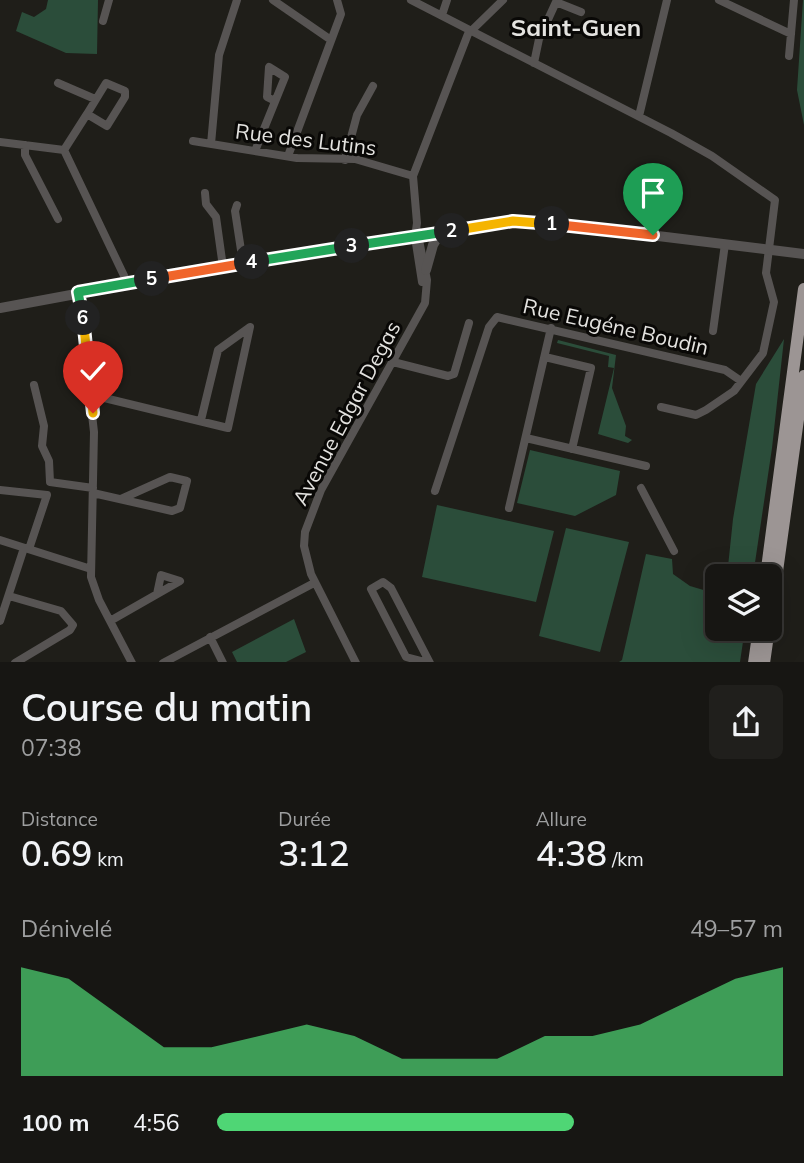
<!DOCTYPE html>
<html lang="fr">
<head>
<meta charset="utf-8">
<style>
	body { margin:0; font-family:Mulish,sans-serif; background:#201f1c; color:#f1f3f6; height:100vh; display:flex; flex-direction:column; font-size:26px; white-space:nowrap }
	* { box-sizing:border-box; margin:0 }
	p { font-size:23px; color:#9e9fa0 }
	.icon { flex:none; width:38px; height:38px; fill:none; stroke:currentColor; stroke-width:2; stroke-linecap:round; stroke-linejoin:round }
	.map { position:relative; height:662px; overflow:hidden }
	.details { display:flex; flex-direction:column; background:#171613; flex:1 }
	.details>* { flex:none }
	.fabs { position:absolute; left:705px; top:564px; display:grid; gap:14px }
	.fabs a { display:grid; place-items:center; width:77px; height:77px; border-radius:10px; background:#171613; box-shadow:0 7px 28px #0002,0 0 0 2px #363533; font-size:35px }
	.pin { position:absolute; display:grid; place-items:center; width:60px; height:60px; color:#fff; margin:-72px -30px; border-radius:50% 50% 50% 0; rotate:-45deg; box-shadow:0 0 7px #0007 }
	.pin .icon { rotate:45deg }
	.km { position:absolute; width:35px; height:35px; margin:-18px; border-radius:50%; background:#222; color:#fff; font-size:19px; line-height:35px; text-align:center }
	.round { display:grid; place-items:center; flex:none; width:74px; height:74px; border-radius:10px; background:#201f1c }
	.overview { display:flex; align-items:center; justify-content:space-between; height:119px; padding:0 21px }
	h1 { font-size:38px; font-weight:600; line-height:52px }
	.figures { display:grid; grid-template-columns:repeat(3,1fr); gap:10px; height:119px; padding:7px 21px }
	.figures div { display:grid; align-content:center }
	.figures b { font-size:35px; font-weight:600 }
	.figures small { font-size:19px; font-weight:400 }
	.figures p { font-size:19px }
	.chart { height:196px; padding:14px 21px }
	.chart p { display:flex; justify-content:space-between }
	.chart svg { width:100%; height:126px; margin-top:7px; fill:#4fd675; opacity:.7 }
	ul { padding:0 21px; list-style:none; font-size:23px }
	li { display:grid; grid-template-columns:112px 84px 1fr; align-items:center; height:52px }
	li i { height:18px; border-radius:9px; background:#4fd675 }
	.map>svg:first-child { display:block }
	.green { fill:#2b4d3a }
	.lines { fill:none; stroke-linecap:round; stroke-linejoin:round }
	.minor { stroke:#575453; stroke-width:8 }
	.tertiary { stroke:#575453; stroke-width:10 }
	.trunk { stroke:#9c9594; stroke-width:12 }
	.split-1-casing { stroke:#fff; stroke-width:14 }
	.split-2-casing { stroke:#fff; stroke-width:14 }
	.split-3-casing { stroke:#fff; stroke-width:14 }
	.split-4-casing { stroke:#fff; stroke-width:14 }
	.split-5-casing { stroke:#fff; stroke-width:14 }
	.split-6-casing { stroke:#fff; stroke-width:14 }
	.split-7-casing { stroke:#fff; stroke-width:14 }
	.split-1 { stroke:#f0652b; stroke-width:9 }
	.split-2 { stroke:#f5b400; stroke-width:9 }
	.split-3 { stroke:#22a559; stroke-width:9 }
	.split-4 { stroke:#22a559; stroke-width:9 }
	.split-5 { stroke:#f0652b; stroke-width:9 }
	.split-6 { stroke:#22a559; stroke-width:9 }
	.split-7 { stroke:#f5b400; stroke-width:9 }
	.labels { text-anchor:middle; dominant-baseline:central; stroke-width:6; stroke-linejoin:round; paint-order:stroke }
	.street-label { font-size:21px; fill:#e4e3e0; stroke:#090806 }
	.quarter-label { font-size:24px; font-weight:bold; fill:#e4e3e0; stroke:#090806 }
</style>
</head>
<body>
<div class="map">
<svg width="804" height="663" viewBox="0 0 804 663">
	<rect width="100%" height="100%" fill="#1f1e19"/>
	<path class="green" d="M48 0H98L97 54 66 53 16 31 22 12 34 17 46 9Z
		M803 0H804V125L797 90Z
		M784 339 772 448 753 576H727L733 519 756 384Z
		M558 340 616 355 612 388 626 426 625 436 632 440 628 443 598 434 614 368 608 367 609 356 557 343Z
		M530 450 620 471 616 495 575 516 517 503Z
		M437 505 554 531 536 602 422 577Z
		M566 528 629 542 600 652 539 636Z
		M646 554 672 559 673 574 690 586 717 594 718 628H745L740 662H619L622 660Z
		M294 619 306 652 286 662H237L232 652Z"/>
	<g class="lines">
		<path class="minor" d="M273 0 331 40
			M411 0 671 133 712 156 775 200 766 273 774 302 763 353 734 391 706 410 696 415 661 407
			M719 0 791 34
			M442 15 447 0
			M103 21 109 0
			M789 56 794 0
			M534 63 539 39 556 2 581 12
			M58 83 95 99
			M106 83 125 91V97L107 126 87 114Z
			M639 116 667 0
			M193 141 297 158 355 159 413 176
			M0 142 64 150
			M211 144 219 55 237 0
			M25 145V155L58 219
			M64 150 128 284
			M64 150 87 114
			M255 151 285 77 269 67 267 97 273 100
			M288 156 341 14 337 0
			M345 160 357 115 373 86
			M205 193 206 204 216 217 223 267
			M237 205 235 211 243 263
			M422 282 415 237 417 223 413 176 468 34 503 0
			M78 292 94 432 91 577 99 600 132 663
			M713 331 725 244
			M545 357 591 368 572 449
			M393 362 448 376 454 374 469 323
			M34 385 44 426 42 446 49 461 50 482 93 488
			M92 395 228 428 250 327 218 350 201 420
			M526 438 646 466
			M641 488 674 551
			M0 490 47 495 29 549
			M435 491 489 327 497 317 725 370 741 381
			M93 493 172 511 180 508 187 481 170 477 121 499
			M509 508 551 328
			M0 540 91 569
			M9 596 61 611 73 625 70 630 15 663
			M0 621 24 548
			M110 621 180 581 161 575 157 594
			M210 637 223 663
			M163 663 314 583
			M356 663 311 574 304 546 305 532 321 490 425 303 427 280 417 230
			M429 663 406 657 371 589 383 582 391 588 430 663"/>
		<path class="tertiary" d="M426 270 433 245 440 233
			M0 308 243 263 513 221 609 230 804 254"/>
		<path class="trunk" d="M766 576 804 289
			M770 622 804 376
			M754 663 759 628
			M764 663 769 628"/>
	</g>
	<g class="lines">
		<defs>
			<path id="split-1" d="M552 224 653 235"/>
			<path id="split-2" d="M452 231 513 221 552 224"/>
			<path id="split-3" d="M352 246 452 231"/>
			<path id="split-4" d="M252 262 352 246"/>
			<path id="split-5" d="M152 279 252 262"/>
			<path id="split-6" d="M83 318 78 292 152 279"/>
			<path id="split-7" d="M83 318 93 413"/>
		</defs>
		<use href="#split-1" class="split-1-casing"/>
		<use href="#split-2" class="split-2-casing"/>
		<use href="#split-3" class="split-3-casing"/>
		<use href="#split-4" class="split-4-casing"/>
		<use href="#split-5" class="split-5-casing"/>
		<use href="#split-6" class="split-6-casing"/>
		<use href="#split-7" class="split-7-casing"/>
		<use href="#split-1" class="split-1"/>
		<use href="#split-2" class="split-2"/>
		<use href="#split-3" class="split-3"/>
		<use href="#split-4" class="split-4"/>
		<use href="#split-5" class="split-5"/>
		<use href="#split-6" class="split-6"/>
		<use href="#split-7" class="split-7"/>
	</g>
	<g class="labels">
		<g class="street-label">
			<text transform="translate(306 139) rotate(7)">Rue des Lutins</text>
			<text transform="translate(616 326) rotate(13)">Rue Eugéne Boudin</text>
			<text transform="translate(346 413) rotate(-62)">Avenue Edgar Degas</text>
		</g>
		<g class="quarter-label">
			<text x="576" y="27">Saint-Guen</text>
		</g>
	</g>
</svg>
<div class="fabs">
<a><svg class="icon" aria-label="layers" viewBox="0 0 24 24"><path d="M12 4l9 5-9 5-9-5zM3 14l9 5 9-5"/></svg></a>
</div>
<div class="pin" style="left:653px;top:235px;background:#1e9e55"><svg class="icon" aria-label="arrive" viewBox="0 0 24 24"><path d="M6 21V4h12l-3 4 3 4H6"/></svg></div>
<div class="pin" style="left:93px;top:413px;background:#d93025"><svg class="icon" aria-label="check" viewBox="0 0 24 24"><path d="M5 12l5 5 9-10"/></svg></div>
<b class="km" style="left:552px;top:224px">1</b>
<b class="km" style="left:452px;top:231px">2</b>
<b class="km" style="left:352px;top:246px">3</b>
<b class="km" style="left:252px;top:262px">4</b>
<b class="km" style="left:152px;top:279px">5</b>
<b class="km" style="left:83px;top:318px">6</b>
</div>
<section class="details">
<div class="overview"><div><h1>Course du matin</h1><p>07:38</p></div><a class="round"><svg class="icon" aria-label="share" viewBox="0 0 24 24"><path d="M12 15V3M7 8l5-5 5 5M5 13v7h14v-7"/></svg></a></div>
<div class="figures">
<div><p>Distance</p><b>0.69<small> km</small></b></div>
<div><p>Durée</p><b>3:12</b></div>
<div><p>Allure</p><b>4:38<small> /km</small></b></div>
</div>
<div class="chart"><p><span>Dénivelé</span>49–57 m</p>
<svg viewBox="0 0 160 44" preserveAspectRatio="none"><path d="M0 44V6L10 10L20 22L30 34L40 34L50 30L60 26L70 30L80 38L90 38L100 38L110 30L120 30L130 26L140 18L150 10L160 6V44z"/></svg>
</div>
<ul>
<li><b>100 m</b>4:56<i style="width:63%"></i></li>
</ul>
</section>
</body>
</html>
